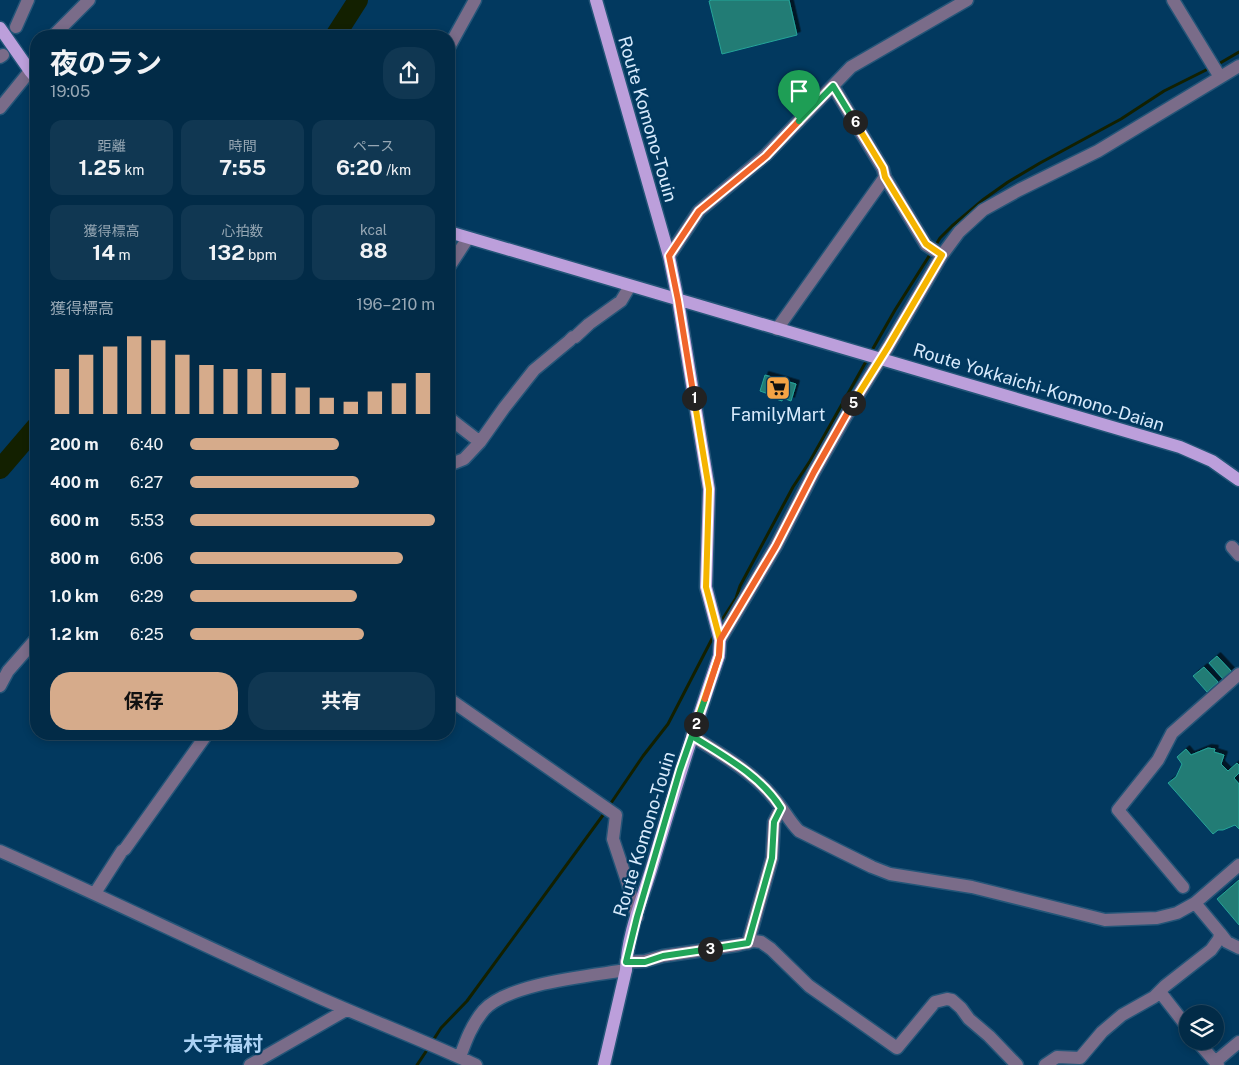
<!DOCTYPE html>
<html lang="ja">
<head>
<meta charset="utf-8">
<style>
	body { margin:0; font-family:"Public Sans","Noto Sans JP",sans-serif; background:#103752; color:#f1f3f6; height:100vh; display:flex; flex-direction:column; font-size:19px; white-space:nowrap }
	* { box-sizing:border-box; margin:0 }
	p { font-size:16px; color:#96a7b4 }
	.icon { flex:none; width:28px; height:28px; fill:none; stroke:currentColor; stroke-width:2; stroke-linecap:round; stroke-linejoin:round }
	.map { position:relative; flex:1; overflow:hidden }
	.side { position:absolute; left:30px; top:30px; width:425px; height:710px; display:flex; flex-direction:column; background:#022b47; border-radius:20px; box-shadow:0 2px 8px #0003,0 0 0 1px #234760 }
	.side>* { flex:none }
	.fabs { position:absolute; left:1179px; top:1005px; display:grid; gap:10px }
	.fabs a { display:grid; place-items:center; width:45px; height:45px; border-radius:50%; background:#022b47; box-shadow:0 2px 8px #0003,0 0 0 1px #234760; font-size:25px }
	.pin { position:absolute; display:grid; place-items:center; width:42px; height:42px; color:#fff; margin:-51px -21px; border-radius:50% 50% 50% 0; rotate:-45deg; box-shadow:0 0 5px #0007 }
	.pin .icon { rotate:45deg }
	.km { position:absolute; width:25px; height:25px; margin:-12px; border-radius:50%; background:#222; color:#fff; font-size:14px; line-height:25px; text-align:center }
	.round { display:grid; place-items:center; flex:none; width:52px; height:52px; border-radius:20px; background:#103752 }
	.overview { display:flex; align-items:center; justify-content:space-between; height:85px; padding:0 20px }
	h1 { font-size:28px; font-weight:700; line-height:38px }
	.stats { display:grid; grid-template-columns:repeat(3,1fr); gap:8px; height:85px; padding:5px 20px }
	.stats div { display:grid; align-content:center; border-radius:12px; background:#103752; text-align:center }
	.stats b { font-size:21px; font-weight:700 }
	.stats small { font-size:14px; font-weight:400 }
	.stats p { font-size:14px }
	.chart { height:140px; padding:10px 20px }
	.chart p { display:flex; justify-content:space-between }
	.chart svg { width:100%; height:90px; margin-top:5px; stroke:#d6ab8b; stroke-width:6 }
	.primary-button { display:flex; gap:10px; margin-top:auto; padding:10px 20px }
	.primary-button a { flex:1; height:58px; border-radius:20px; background:#d6ab8b; color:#111; font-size:20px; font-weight:700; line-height:58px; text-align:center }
	.primary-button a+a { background:#103752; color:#f1f3f6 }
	ul { padding:0 20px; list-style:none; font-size:16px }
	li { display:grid; grid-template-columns:80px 60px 1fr; align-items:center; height:38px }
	li i { height:12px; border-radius:6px; background:#d6ab8b }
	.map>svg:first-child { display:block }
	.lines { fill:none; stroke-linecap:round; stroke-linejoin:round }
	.stream { stroke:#132000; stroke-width:3 }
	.river { stroke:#132000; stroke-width:20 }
	.building { fill:#227c74; stroke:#26a59a; filter:url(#shadow) }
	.minor-casing { stroke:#245578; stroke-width:15 }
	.major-casing { stroke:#245578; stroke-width:15 }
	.minor { stroke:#7a6c89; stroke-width:12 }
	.major { stroke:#bc9fdb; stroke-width:12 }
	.split-1-casing { stroke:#fff; stroke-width:10 }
	.split-2-casing { stroke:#fff; stroke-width:10 }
	.split-3-casing { stroke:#fff; stroke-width:10 }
	.split-4-casing { stroke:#fff; stroke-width:10 }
	.split-5-casing { stroke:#fff; stroke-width:10 }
	.split-6-casing { stroke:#fff; stroke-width:10 }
	.split-7-casing { stroke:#fff; stroke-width:10 }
	.split-1 { stroke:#f0652b; stroke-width:6 }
	.split-2 { stroke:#f5b400; stroke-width:6 }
	.split-3 { stroke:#22a559; stroke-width:6 }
	.split-4 { stroke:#22a559; stroke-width:6 }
	.split-5 { stroke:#f0652b; stroke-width:6 }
	.split-6 { stroke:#f5b400; stroke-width:6 }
	.split-7 { stroke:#22a559; stroke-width:6 }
	.labels { text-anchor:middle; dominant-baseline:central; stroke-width:4.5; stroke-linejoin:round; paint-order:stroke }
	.street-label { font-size:18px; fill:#d7eafc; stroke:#02395f }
	.poi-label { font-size:18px; fill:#d7eafc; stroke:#02395f }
	.quarter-label { font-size:20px; font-weight:bold; fill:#acd2f4; stroke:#02395f }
</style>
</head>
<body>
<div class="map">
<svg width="1239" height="1065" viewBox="0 0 1239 1065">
	<defs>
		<filter id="shadow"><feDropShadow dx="3.5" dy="-3.5" stdDeviation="0" flood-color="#0009"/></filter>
	</defs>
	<rect width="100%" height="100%" fill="#02395f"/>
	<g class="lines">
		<path class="stream" d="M1215 66 1239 52
			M934 248 940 238 952 226 984 199 1008 182 1040 163 1121 119 1164 91 1210 68
			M871 352 895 310 931 253
			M720 623 736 598 740 586 793 487 810 461 868 358
			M609 806 643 756 668 724 714 635
			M432 1042 441 1028 467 1001 606 811
			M417 1065 429 1047"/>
		<path class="river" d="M335 36 358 0
			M0 469 36 427"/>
	</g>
	<path class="building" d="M712 0H789L797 35 722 54 709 1Z
		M765 375 796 384 791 401 783 398 782 401 773 398 774 396 760 391Z
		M1217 656 1231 671 1223 679 1209 663Z
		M1204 667 1218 682 1207 692 1193 676Z
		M1208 748 1215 749 1214 752 1224 755 1221 764 1228 771 1237 763 1239 765V773L1234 778 1239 784V829L1235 825 1223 830H1218L1213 834 1168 783 1176 777 1182 764 1177 757 1186 749 1191 755Z
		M1239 880V925L1217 899Z"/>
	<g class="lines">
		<defs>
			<path id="minor" d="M1173 0 1220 77
				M16 27 28 0
				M53 36 89 0
				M449 47 475 0
				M0 57 3 55
				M833 86 883 169 885 177 926 245 942 255
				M0 108 30 71 36 59
				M669 256 699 211 766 155 851 67 967 0
				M449 267 468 238
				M777 329 885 177
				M449 418 480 442
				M449 465 464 459 480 442 504 408 534 370 569 341 573 337H575L589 324 621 301 630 286
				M1232 547 1239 555
				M720 640 776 546 814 472 858 395 888 347 942 255 959 232 983 210 1019 190 1098 151 1239 66
				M0 686 8 671 36 639
				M449 699 616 815 613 839 628 884 637 917
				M692 736C718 752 754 773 773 797 783 808 789 821 799 831L872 867 890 874 972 887 1105 920 1157 918 1177 913 1195 903 1239 865
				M0 851C104 897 206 947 309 993 364 1018 421 1039 476 1065
				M1183 887 1118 810 1158 760 1172 733 1239 674
				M95 893 122 851 125 849 207 734
				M1220 933 1227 942 1239 948
				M748 943 772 858 774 822 781 808
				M626 962 645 961 663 956 738 945 754 941 761 942 771 949 809 986 897 1048 935 1002 947 999 952 1000 961 1008 969 1019 989 1036 1017 1065
				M1160 992 1188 1028
				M1197 1041 1218 1065
				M460 1057C466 1040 472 1024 484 1010 509 983 590 976 626 970
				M1215 1062 1239 1042
				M250 1065 346 1010
				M1045 1065 1057 1057 1080 1058 1102 1032 1122 1015 1154 997 1165 986 1211 950 1219 939 1220 933 1195 903"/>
			<path id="major" d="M596 0 669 256 678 300 709 489 706 587 720 640 719 656C695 726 673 796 652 867 642 900 627 935 626 970L604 1065
				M0 28 30 71 36 78
				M449 232 1180 447 1212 461 1239 480"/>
		</defs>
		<use href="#minor" class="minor-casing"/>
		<use href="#major" class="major-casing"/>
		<use href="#minor" class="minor"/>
		<use href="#major" class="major"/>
	</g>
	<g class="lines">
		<defs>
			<path id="split-1" d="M694 398 678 300 669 256 699 211 766 156 799 121"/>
			<path id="split-2" d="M694 398 709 489 706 587 720 640 719 656 696 724"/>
			<path id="split-3" d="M696 724 680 770 637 917 626 962H645L663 956 710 949"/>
			<path id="split-4" d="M705 699 692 736C724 756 761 776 781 808L774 822 772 858 748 943 710 949"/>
			<path id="split-5" d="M705 699 719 656 720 640 776 546 814 472 853 403"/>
			<path id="split-6" d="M853 403 888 347 942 255 926 244 885 177 883 168 855 122"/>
			<path id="split-7" d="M799 121 833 86 855 122"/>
		</defs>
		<use href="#split-1" class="split-1-casing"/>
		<use href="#split-2" class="split-2-casing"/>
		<use href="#split-3" class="split-3-casing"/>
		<use href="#split-4" class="split-4-casing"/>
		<use href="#split-5" class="split-5-casing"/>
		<use href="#split-6" class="split-6-casing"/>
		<use href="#split-7" class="split-7-casing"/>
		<use href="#split-1" class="split-1"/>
		<use href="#split-2" class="split-2"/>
		<use href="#split-3" class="split-3"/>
		<use href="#split-4" class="split-4"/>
		<use href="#split-5" class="split-5"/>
		<use href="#split-6" class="split-6"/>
		<use href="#split-7" class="split-7"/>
	</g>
	<defs>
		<symbol id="supermarket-square" viewBox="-11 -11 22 22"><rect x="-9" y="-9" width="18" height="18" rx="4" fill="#f5a345" stroke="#02395f"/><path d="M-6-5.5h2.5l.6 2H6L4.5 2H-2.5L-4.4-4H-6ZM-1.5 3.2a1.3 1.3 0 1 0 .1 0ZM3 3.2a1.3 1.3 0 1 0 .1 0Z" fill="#111"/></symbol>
	</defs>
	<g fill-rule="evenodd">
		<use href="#supermarket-square" x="764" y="374" width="28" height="28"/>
	</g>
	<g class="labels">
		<g class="street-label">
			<text transform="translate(648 119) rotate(74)">Route Komono-Touin</text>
			<text transform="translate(1039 387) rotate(17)">Route Yokkaichi-Komono-Daian</text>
			<text transform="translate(644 834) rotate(-73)">Route Komono-Touin</text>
		</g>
		<g class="poi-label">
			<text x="778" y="414">FamilyMart</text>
		</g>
		<g class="quarter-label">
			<text x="223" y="1044">大字福村</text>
		</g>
	</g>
</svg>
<div class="fabs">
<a><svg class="icon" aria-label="layers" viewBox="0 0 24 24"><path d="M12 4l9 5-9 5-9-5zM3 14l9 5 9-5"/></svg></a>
</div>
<div class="pin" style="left:799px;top:121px;background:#1e9e55"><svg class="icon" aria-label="arrive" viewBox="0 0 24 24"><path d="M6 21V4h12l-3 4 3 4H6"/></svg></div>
<b class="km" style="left:694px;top:398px">1</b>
<b class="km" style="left:696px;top:724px">2</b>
<b class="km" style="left:710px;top:949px">3</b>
<b class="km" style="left:853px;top:403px">5</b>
<b class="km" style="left:855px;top:122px">6</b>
<section class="side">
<div class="overview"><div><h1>夜のラン</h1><p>19:05</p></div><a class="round"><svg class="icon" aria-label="share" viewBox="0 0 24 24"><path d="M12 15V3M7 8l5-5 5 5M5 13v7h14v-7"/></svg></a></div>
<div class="stats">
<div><p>距離</p><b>1.25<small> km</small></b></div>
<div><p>時間</p><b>7:55</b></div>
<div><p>ペース</p><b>6:20<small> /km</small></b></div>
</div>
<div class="stats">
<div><p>獲得標高</p><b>14<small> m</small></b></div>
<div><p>心拍数</p><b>132<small> bpm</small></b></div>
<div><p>kcal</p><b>88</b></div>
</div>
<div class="chart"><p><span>獲得標高</span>196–210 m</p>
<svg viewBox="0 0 160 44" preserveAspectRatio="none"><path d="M5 44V22M15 44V15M25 44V11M35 44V6M45 44V8M55 44V15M65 44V20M75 44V22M85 44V22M95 44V24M105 44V31M115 44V36M125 44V38M135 44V33M145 44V29M155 44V24"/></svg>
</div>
<ul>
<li><b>200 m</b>6:40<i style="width:61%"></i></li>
<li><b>400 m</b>6:27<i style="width:69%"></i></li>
<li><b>600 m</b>5:53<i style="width:100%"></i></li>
<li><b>800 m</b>6:06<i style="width:87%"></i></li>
<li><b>1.0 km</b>6:29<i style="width:68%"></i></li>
<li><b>1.2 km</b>6:25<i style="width:71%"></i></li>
</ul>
<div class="primary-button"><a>保存</a><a>共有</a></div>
</section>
</div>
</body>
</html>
